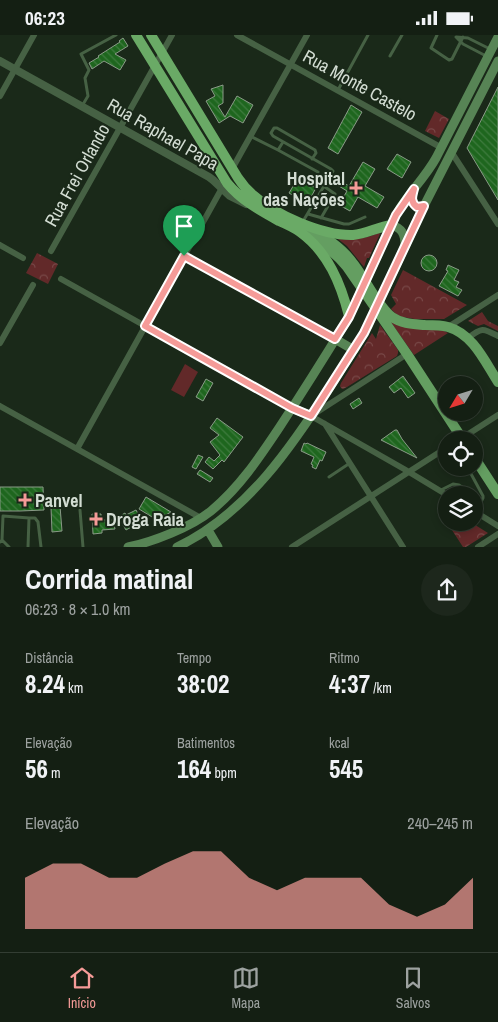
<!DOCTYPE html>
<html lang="pt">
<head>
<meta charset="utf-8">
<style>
	body { margin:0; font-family:"Archivo Narrow",sans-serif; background:#1d271c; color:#f1f3f6; height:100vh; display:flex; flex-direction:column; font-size:19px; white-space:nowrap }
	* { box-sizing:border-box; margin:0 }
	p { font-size:16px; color:#9da2a0 }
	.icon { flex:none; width:28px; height:28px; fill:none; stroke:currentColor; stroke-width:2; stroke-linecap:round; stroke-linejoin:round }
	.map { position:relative; height:512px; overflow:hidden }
	.panel { display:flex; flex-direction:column; background:#141f13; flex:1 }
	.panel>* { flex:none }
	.needle { width:32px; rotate:232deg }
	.buttons { position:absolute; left:438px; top:341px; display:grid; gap:10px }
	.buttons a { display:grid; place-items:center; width:45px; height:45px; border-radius:50%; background:#141f13; box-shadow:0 2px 8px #0003,0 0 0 1px #333d33; font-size:25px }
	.pin { position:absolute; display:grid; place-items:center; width:42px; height:42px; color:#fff; margin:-51px -21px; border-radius:50% 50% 50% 0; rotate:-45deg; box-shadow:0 0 5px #0007 }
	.pin .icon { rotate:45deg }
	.round { display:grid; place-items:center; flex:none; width:52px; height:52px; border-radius:26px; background:#1d271c }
	.head { display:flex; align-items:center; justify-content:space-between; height:85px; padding:0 25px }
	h1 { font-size:28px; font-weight:700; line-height:38px }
	.metrics { display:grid; grid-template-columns:repeat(3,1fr); gap:8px; height:85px; padding:5px 25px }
	.metrics div { display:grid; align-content:center }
	.metrics b { font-size:25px; font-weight:700 }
	.metrics small { font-size:14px; font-weight:400 }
	.metrics p { font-size:14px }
	.chart { height:140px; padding:10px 25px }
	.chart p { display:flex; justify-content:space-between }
	.chart svg { width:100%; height:90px; margin-top:5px; fill:#f59b98; opacity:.7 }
	.status { display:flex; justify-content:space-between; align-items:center; height:35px; padding:0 25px; background:#141f13; direction:ltr }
	.status svg { height:14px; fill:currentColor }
	.tabs { display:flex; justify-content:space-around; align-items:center; height:70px; border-top:1px solid #333d33; background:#141f13; font-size:14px; color:#9da2a0 }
	.tabs a { display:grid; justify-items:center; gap:2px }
	.tabs .selected { color:#f59b98 }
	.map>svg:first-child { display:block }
	.forest { fill:url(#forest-crowns) }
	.garden { fill:#622929 }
	.building { fill:url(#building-back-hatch); stroke:#899a87 }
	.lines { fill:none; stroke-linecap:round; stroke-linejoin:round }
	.service { stroke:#466144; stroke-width:3 }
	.minor { stroke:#466144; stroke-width:6 }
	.tertiary { stroke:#466144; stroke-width:8 }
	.secondary { stroke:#578455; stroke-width:9 }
	.primary { stroke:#649e61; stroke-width:10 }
	.trunk { stroke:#6aaa66; stroke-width:10 }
	.secondary-bridge { stroke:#578455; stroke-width:9 }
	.route-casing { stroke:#fff; stroke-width:10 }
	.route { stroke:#f59b98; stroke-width:6 }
	.poi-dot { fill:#f59b98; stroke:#1a2919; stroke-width:2 }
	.labels { text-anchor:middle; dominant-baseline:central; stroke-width:4; stroke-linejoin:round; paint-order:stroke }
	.street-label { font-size:18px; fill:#d3ddd3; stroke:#1a2919 }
	.poi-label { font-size:18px; font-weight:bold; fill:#d3ddd3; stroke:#1a2919; text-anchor:start }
</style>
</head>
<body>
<div class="status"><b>06:23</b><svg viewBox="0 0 49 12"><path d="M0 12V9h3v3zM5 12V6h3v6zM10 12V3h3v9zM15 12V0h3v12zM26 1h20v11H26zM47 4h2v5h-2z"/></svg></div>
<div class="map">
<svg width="498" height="512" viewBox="0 0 498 512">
	<defs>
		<pattern id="forest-crowns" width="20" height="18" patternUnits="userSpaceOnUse" patternTransform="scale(1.25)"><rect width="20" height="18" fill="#622929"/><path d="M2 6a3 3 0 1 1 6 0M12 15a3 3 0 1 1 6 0" fill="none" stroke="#784847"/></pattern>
		<pattern id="building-back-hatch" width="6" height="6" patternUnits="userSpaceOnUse" patternTransform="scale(1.25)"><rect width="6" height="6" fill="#1e661e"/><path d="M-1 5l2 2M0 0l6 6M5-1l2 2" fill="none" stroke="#3e7b3e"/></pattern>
	</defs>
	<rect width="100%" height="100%" fill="#1a2919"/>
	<path class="forest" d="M435 76 449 84 439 103 425 96Z
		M379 198 380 199 369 223H367L364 232 347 211 338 204C353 205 365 204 379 198Z
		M37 218 58 229 48 249 26 238Z
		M403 235 467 270 444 284H415L402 282 396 279 391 274 396 269 391 260Z
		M482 277 488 286 498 291V296L484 289 478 291 468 286Z
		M390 286 444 296 448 298 414 320Z
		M380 290 398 315V318L397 321 347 352 343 354 341 353 340 351 341 348 372 298 376 304Z
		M458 488H472L488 498 466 512H463L450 492Z"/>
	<path class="garden" d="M185 329 198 337 184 362 171 355Z"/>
	<path class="building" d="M123 3 128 11 115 19 126 25 120 35 104 26 92 34 89 28 99 22 98 21 120 7 119 6Z
		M223 50V68L218 71 225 82 237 61 253 70 243 88 230 81 219 88 206 66 215 61 211 54Z
		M498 52V165L467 113Z
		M351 70 362 77 338 119 328 113Z
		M397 119 411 127 402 143 387 134Z
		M363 127 375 134 365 151 384 162 377 173 358 162 350 176 339 170 347 156 334 148 336 143 349 151Z
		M298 143 316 153 307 169 289 158Z
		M421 228a8 8 0 1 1 16 0a8 8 0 1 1-16 0Z
		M448 230 459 235 454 245 459 247 456 252 462 255 458 261 439 251 448 236 446 235Z
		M403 341 415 358 408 363 401 353 394 358 389 352Z
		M206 344 213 348 203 366 196 362Z
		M359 363 362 368 353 374 350 369Z
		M217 383 243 402 224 427 222 425 213 434 205 427 209 422 214 426 220 420 210 407 219 400 210 393Z
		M395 395H397L402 404 417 423 381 405Z
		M304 408 306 409 307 408 326 417 322 426 320 425 316 434 312 432 313 430 311 429 314 422 301 416Z
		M198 420 203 422 196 434 192 432Z
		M200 435 213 443 210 447 197 439Z
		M0 452H43L44 475 20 476H0Z
		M146 462 171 477 157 485 139 474Z
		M60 471 62 496 52 497 51 472Z
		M136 475 142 486 126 495 118 482 125 478 126 480Z
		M92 479H101V485H113L115 494 102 495V498L93 499Z"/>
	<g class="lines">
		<path class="service" d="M437 0 431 13 449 25 452 24 463 2
			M390 21 402 0
			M488 22 463 9 456 2 468 3 490 14
			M338 55 368 0
			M82 71 88 61 85 43 89 35 81 19 116 0
			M250 101 278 115
			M283 107 278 115 318 137
			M308 179 344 189H349L365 182
			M321 183 335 159 325 152
			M302 188 333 136 331 134 273 101 271 98 274 93H277L315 115 316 118 312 124
			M460 350 469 344
			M439 363 446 359
			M470 437 483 461V463L476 476
			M329 442 350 428
			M441 455 453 449 459 450 482 465
			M80 475 83 512
			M2 505 9 512
			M0 507 2 505 3 481 29 483
			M28 512 29 483H35L38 487 41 512"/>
		<path class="minor" d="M237 0 442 113
			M0 61 34 0
			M452 118 498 189
			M232 134 307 0
			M0 210 23 223
			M51 216 172 0
			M184 221 335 304
			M61 244 292 373
			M448 292 498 260
			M468 303C482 292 483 293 498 301
			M0 308 33 250
			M407 319 311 381 404 434 447 460
			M0 371 201 483
			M325 389 403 512
			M459 405 498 380
			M77 414 222 153
			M474 476 498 491
			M292 512 446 413
			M478 512 498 499"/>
		<path class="tertiary" d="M0 26 209 142 213 145 230 161 246 169"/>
		<path class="secondary" d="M413 157C412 163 411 168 417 172L424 171
			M391 190C402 193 405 199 405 210
			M373 230C382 211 389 191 400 173 411 156 426 141 436 123L498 2
			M386 252 424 171 498 26
			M335 304 354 315
			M292 373 311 381
			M208 495 218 512
			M128 512C153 507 191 492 211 476 239 453 259 423 279 393 302 358 324 323 346 287L355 269
			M177 512C247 479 293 410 334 346 345 327 358 310 368 291"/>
		<path class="primary" d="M311 194C326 203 341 212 352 227 364 241 378 272 392 282 402 289 414 289 425 290 433 290 441 290 448 292 473 299 485 327 498 347
			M307 200C323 209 335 217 347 232L407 319 463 405
			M474 422 498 459"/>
		<path class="trunk" d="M136 0 227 148C241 165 259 175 279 186 286 189 293 192 300 197 328 217 341 249 349 281
			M151 0 238 143C242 149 247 155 253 160 275 180 323 201 353 200 366 199 378 192 391 190"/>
		<path class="secondary-bridge" d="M355 269 373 230
			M368 291 386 252"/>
	</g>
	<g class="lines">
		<defs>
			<path id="route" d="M414 154C412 161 410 167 417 172L424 171 364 298 311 381 292 373 145 291 184 221 335 304 349 282 396 180Z"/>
		</defs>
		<use href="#route" class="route-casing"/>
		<use href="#route" class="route"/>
	</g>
	<g class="poi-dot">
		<path d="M353.5 145.5h5v5h5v5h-5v5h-5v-5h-5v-5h5z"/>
		<path d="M22.5 457.5h5v5h5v5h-5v5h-5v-5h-5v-5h5z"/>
		<path d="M93.5 476.5h5v5h5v5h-5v5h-5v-5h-5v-5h5z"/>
	</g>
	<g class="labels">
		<g class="street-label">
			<text transform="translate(360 50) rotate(29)">Rua Monte Castelo</text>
			<text transform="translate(163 99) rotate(30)">Rua Raphael Papa</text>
			<text transform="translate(77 140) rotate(-61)">Rua Frei Orlando</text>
		</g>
		<g class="poi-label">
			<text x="345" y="143" text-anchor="end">Hospital<tspan x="345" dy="21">das Nações</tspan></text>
			<text x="35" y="465">Panvel</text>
			<text x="106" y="484">Droga Raia</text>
		</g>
	</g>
</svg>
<div class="buttons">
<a><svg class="needle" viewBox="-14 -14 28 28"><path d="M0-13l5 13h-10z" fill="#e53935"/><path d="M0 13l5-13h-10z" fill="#9da2a0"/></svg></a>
<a><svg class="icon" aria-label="locate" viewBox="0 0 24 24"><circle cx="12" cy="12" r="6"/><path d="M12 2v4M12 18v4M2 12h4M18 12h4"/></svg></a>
<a><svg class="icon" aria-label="layers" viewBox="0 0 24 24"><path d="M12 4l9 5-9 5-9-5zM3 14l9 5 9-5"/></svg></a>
</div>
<div class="pin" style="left:184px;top:221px;background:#1e9e55"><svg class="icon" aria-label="arrive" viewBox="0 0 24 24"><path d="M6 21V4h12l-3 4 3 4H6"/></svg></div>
</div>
<section class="panel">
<div class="head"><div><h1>Corrida matinal</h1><p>06:23 · 8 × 1.0 km</p></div><a class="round"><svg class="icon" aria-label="share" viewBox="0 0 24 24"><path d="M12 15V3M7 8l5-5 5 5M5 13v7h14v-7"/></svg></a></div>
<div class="metrics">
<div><p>Distância</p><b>8.24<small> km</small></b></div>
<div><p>Tempo</p><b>38:02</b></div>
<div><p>Ritmo</p><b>4:37<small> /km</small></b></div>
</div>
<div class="metrics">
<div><p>Elevação</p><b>56<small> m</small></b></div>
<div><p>Batimentos</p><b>164<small> bpm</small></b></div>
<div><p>kcal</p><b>545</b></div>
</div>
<div class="chart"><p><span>Elevação</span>240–245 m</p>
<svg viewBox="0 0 160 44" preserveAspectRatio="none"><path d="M0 44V19L10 12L20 12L30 19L40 19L50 12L60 6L70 6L80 19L90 25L100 19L110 19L120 19L130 32L140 38L150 32L160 19V44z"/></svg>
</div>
</section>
<nav class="tabs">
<a class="selected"><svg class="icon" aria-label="home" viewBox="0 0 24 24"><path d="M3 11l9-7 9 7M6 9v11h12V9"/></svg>Início</a>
<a><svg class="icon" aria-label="map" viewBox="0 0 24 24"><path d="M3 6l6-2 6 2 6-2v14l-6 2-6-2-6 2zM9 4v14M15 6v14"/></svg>Mapa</a>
<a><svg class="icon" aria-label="saved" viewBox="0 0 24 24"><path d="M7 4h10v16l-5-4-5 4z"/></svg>Salvos</a>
</nav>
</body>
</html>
